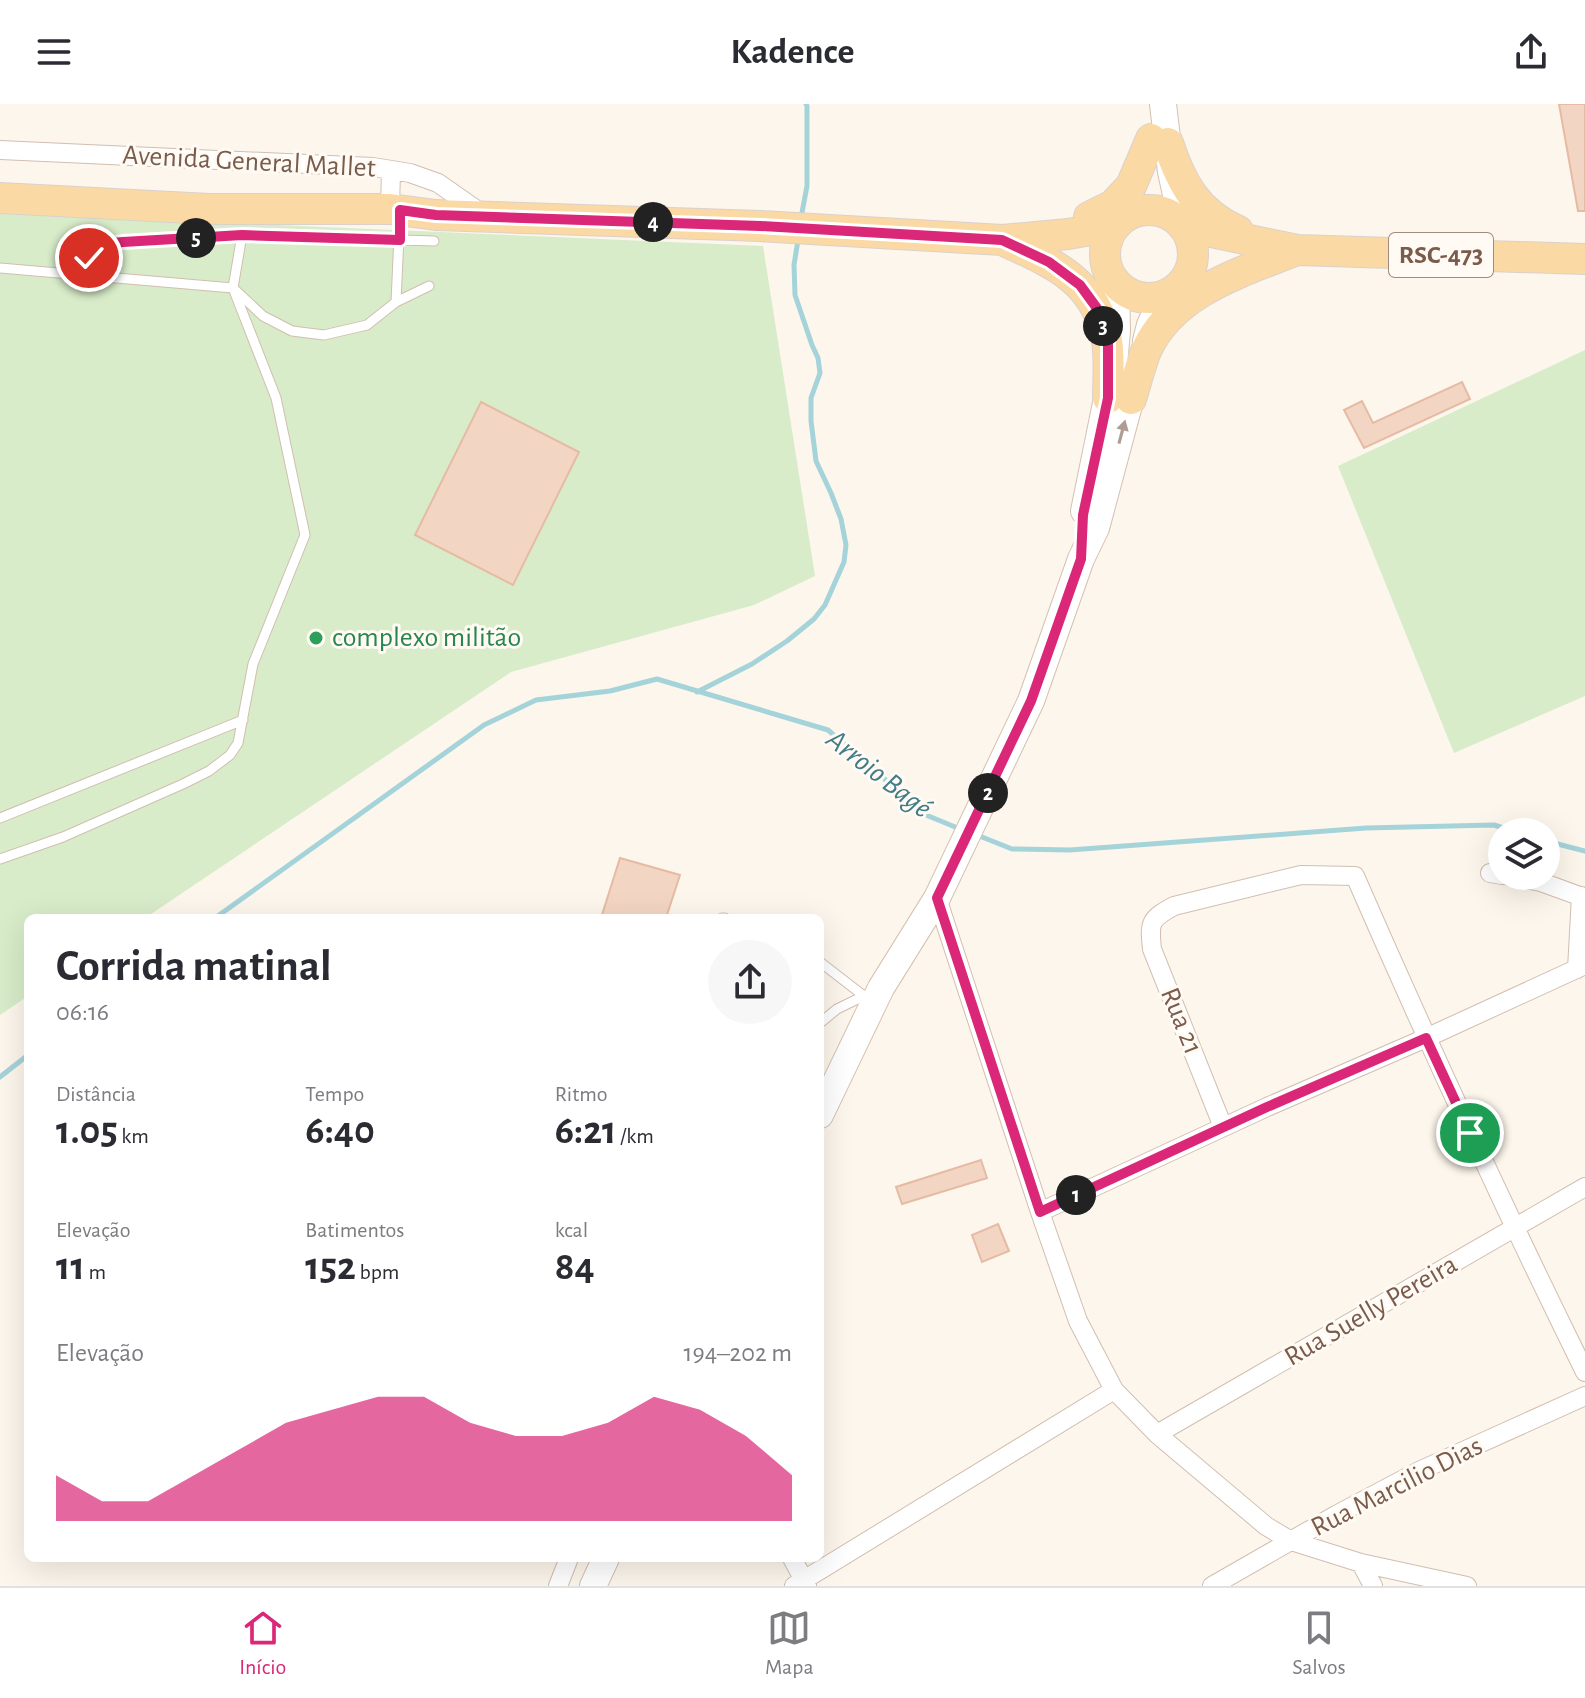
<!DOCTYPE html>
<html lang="pt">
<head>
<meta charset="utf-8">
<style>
	body { margin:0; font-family:"Alegreya Sans",sans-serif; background:#f7f7f7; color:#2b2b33; height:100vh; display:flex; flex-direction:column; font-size:30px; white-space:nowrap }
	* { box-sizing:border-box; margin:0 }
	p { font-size:26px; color:#7c7c81 }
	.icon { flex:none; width:44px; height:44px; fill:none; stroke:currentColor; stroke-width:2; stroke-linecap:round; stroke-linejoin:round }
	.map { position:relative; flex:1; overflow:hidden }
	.drawer { position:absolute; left:24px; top:810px; width:800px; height:648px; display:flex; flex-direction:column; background:#fff; border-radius:12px; box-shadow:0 8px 32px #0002 }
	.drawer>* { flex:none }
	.buttons { position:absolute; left:1488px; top:714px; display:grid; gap:16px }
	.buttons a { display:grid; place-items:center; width:72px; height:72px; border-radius:50%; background:#fff; box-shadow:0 8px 32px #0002; font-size:40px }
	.pin { position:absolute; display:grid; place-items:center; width:68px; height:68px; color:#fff; margin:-34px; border:4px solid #fff; border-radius:50%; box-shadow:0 2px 8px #0007 }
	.km { position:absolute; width:40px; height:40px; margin:-20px; border-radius:50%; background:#222; color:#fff; font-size:22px; line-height:40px; text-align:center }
	.round { display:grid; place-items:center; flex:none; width:84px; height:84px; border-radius:42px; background:#f7f7f7 }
	.headline { display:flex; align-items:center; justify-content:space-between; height:136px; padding:0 32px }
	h1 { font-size:44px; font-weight:600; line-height:60px }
	.figures { display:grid; grid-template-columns:repeat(3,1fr); gap:12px; height:136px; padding:8px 32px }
	.figures div { display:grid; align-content:center }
	.figures b { font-size:40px; font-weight:600 }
	.figures small { font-size:22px; font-weight:400 }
	.figures p { font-size:22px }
	.chart { height:224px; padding:16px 32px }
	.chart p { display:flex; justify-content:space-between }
	.chart svg { width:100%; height:144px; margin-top:8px; fill:#db2777; opacity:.7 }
	header { display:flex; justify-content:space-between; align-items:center; height:104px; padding:0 32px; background:#fff; font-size:36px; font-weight:600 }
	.menu { display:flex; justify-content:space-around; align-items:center; height:112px; border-top:2px solid #e1e1e2; background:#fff; font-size:22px; color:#7c7c81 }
	.menu a { display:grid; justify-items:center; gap:4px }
	.menu .current { color:#db2777 }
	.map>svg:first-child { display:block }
	.green { fill:#d8ecc9 }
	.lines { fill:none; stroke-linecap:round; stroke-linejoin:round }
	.stream { stroke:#a5d3da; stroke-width:5 }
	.building { fill:#f3d5c3; stroke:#e6bba3; stroke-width:2 }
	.service-casing { stroke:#d1beb0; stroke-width:11 }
	.minor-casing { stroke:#d1beb0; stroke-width:20 }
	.secondary-casing { stroke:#d6c0b0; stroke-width:28 }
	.primary-casing { stroke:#dad1cd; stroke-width:32 }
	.service { stroke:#fff; stroke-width:9 }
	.minor { stroke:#fff; stroke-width:18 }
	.secondary { stroke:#fff; stroke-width:26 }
	.primary { stroke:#fbd9a5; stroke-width:30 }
	.oneway { fill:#af9d94 }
	.route-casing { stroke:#fff; stroke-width:16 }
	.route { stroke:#db2777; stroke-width:10 }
	.leisure-dot { fill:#2e9e5b; stroke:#fffaf3; stroke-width:3 }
	.labels { text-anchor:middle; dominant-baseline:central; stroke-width:6; stroke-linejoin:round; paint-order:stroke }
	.shield { fill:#fffaf3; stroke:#a28b7f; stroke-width:2 }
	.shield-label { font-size:26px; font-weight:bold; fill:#7a5c4d }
	.street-label { font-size:28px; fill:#7a5c4d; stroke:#fffaf3 }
	.leisure-label { font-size:28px; fill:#27864d; stroke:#fffaf3; text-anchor:start }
	.water-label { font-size:30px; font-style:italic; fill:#437c86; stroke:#fffaf3 }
</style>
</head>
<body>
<header><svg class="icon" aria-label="menu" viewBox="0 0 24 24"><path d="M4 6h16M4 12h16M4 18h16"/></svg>Kadence<svg class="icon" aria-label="share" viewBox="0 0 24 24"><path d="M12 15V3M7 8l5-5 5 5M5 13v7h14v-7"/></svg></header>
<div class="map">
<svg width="1585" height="1482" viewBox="0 0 1585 1482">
	<rect width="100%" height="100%" fill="#fdf6ec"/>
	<path class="green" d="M0 109 763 142 815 472 754 501 511 568 145 814H28V892L0 911Z
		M1585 246V592L1454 649 1338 362Z"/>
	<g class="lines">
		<path class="stream" d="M801 114 807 82V2L806 0
			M697 588 752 560 787 537 814 515 825 501 844 458 846 441 841 415 831 389 816 357 811 317V294L820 269 818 254 812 241 795 191 794 161 798 136
			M977 731 1012 745 1070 746 1366 724 1494 721 1516 728
			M1546 737 1585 747
			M215 814 484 621 536 596 610 587 657 575 828 626 926 711 960 725
			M0 973 28 951"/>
	</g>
	<path class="building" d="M1559 0H1585V107H1578Z
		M1462 278 1470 295 1364 344 1344 306 1362 297 1373 319Z
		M481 298 579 348 513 481 415 431Z
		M620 754 680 771 666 814H601Z
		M981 1056 987 1074 902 1100 896 1083Z
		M998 1120 1009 1147 982 1158 972 1131Z"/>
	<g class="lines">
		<defs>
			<path id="service" d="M0 164 233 184 263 212 292 227 324 231 367 221 396 198 429 182
				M85 170C91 148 99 140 123 138L242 131 434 137
				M396 198 400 110
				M0 714 243 616
				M0 755 63 733 183 680 209 667 230 651 238 639 253 560 305 431 276 294 233 184 242 131
				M722 814H725
				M820 858 864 892
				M820 919 837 905 872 888"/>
			<path id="minor" d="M0 46 373 63 410 69 438 79 481 109
				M390 105 391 66
				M1490 769 1502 771
				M1509 772 1541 778 1585 794
				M937 794 1040 1108 1078 1217 1114 1286 1157 1330 1266 1422 1291 1437 1361 1459 1467 1482
				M1577 865 1581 792
				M1223 1023 1152 845C1149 818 1150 815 1174 802L1301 771 1355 772C1428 939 1504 1104 1585 1268
				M1040 1108 1267 1003 1426 934 1585 861
				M1157 1330 1585 1083
				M792 1454 807 1482
				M1361 1459 1373 1482
				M558 1482 569 1454
				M794 1482 1114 1286
				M1212 1482 1336 1411 1419 1367 1585 1292"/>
			<path id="secondary" d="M1163 0 1171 68 1183 122
				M1146 237 1150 221 1164 191
				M1084 407 1114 260 1117 227 1116 178
				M820 1011 881 884 937 794 1031 597 1081 455 1096 424 1136 275
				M593 1482 606 1454"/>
			<path id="primary" d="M1168 39C1181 79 1197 109 1238 127
				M0 94 209 105H390L436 111 760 122 1002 136 1068 130 1096 125 1125 113
				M1105 150a44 44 0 1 1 88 0a44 44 0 1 1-88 0Z
				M1089 113 1113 101 1131 82 1151 35
				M1183 122 1297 146 1585 155
				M1004 137C1053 159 1097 177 1107 237 1110 255 1108 275 1108 294
				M1131 295C1136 279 1140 262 1146 247 1172 188 1242 168 1297 146"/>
		</defs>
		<use href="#service" class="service-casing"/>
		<use href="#minor" class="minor-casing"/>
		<use href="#secondary" class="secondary-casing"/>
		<use href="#primary" class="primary-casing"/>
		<use href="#service" class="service"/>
		<use href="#minor" class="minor"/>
		<use href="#secondary" class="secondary"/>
		<use href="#primary" class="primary"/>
	</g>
	<defs><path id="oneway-solid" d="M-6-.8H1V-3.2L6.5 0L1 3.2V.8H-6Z" transform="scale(2)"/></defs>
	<use class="oneway" href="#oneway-solid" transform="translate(1122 328) rotate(-75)"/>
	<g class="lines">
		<defs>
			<path id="route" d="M89 154C100 144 108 139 123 138L242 131 400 136V106L436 111 760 122 1002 136 1049 158 1080 181 1099 207 1108 238V294L1083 411 1081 455 1031 597 937 794 1040 1108 1267 1003 1426 934 1470 1029"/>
		</defs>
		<use href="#route" class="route-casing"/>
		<use href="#route" class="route"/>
	</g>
	<circle class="leisure-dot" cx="316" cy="534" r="8"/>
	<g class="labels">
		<rect class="shield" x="1389" y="129" width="104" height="44" rx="6"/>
		<g class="shield-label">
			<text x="1441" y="151">RSC-473</text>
		</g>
		<g class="street-label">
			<text transform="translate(249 58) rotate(3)">Avenida General Mallet</text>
			<text transform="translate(1181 917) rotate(68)">Rua 21</text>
			<text transform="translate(1371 1207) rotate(-30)">Rua Suelly Pereira</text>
			<text transform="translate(1397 1383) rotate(-27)">Rua Marcilio Dias</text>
		</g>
		<g class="leisure-label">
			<text x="332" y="534">complexo militão</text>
		</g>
		<g class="water-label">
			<text transform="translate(879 670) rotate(38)">Arroio Bagé</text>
		</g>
	</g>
</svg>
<div class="buttons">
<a><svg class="icon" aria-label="layers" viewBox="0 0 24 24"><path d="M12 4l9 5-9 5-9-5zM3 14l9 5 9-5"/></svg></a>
</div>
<div class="pin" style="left:1470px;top:1029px;background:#1e9e55"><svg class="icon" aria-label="arrive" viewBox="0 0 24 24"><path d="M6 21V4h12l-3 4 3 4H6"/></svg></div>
<div class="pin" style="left:89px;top:154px;background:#d93025"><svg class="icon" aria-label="check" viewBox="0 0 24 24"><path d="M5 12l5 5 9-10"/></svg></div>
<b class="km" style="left:1076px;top:1091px">1</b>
<b class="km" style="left:988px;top:689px">2</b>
<b class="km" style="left:1103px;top:222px">3</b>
<b class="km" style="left:653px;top:118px">4</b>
<b class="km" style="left:196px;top:134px">5</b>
<section class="drawer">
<div class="headline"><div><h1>Corrida matinal</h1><p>06:16</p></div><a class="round"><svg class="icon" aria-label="share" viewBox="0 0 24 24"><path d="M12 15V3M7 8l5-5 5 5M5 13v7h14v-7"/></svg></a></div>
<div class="figures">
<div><p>Distância</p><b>1.05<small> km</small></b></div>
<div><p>Tempo</p><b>6:40</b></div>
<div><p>Ritmo</p><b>6:21<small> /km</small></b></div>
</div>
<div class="figures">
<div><p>Elevação</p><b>11<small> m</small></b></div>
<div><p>Batimentos</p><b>152<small> bpm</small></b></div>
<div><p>kcal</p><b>84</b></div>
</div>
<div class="chart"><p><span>Elevação</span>194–202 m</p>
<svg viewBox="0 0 160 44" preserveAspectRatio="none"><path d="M0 44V30L10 38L20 38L30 30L40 22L50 14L60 10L70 6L80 6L90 14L100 18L110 18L120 14L130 6L140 10L150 18L160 30V44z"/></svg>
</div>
</section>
</div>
<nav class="menu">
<a class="current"><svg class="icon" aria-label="home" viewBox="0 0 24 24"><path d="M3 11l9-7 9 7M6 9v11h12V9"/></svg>Início</a>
<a><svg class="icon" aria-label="map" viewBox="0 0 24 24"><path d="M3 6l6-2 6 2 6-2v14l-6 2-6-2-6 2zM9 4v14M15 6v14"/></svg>Mapa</a>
<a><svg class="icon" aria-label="saved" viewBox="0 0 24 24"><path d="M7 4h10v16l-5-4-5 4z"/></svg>Salvos</a>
</nav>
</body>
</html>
